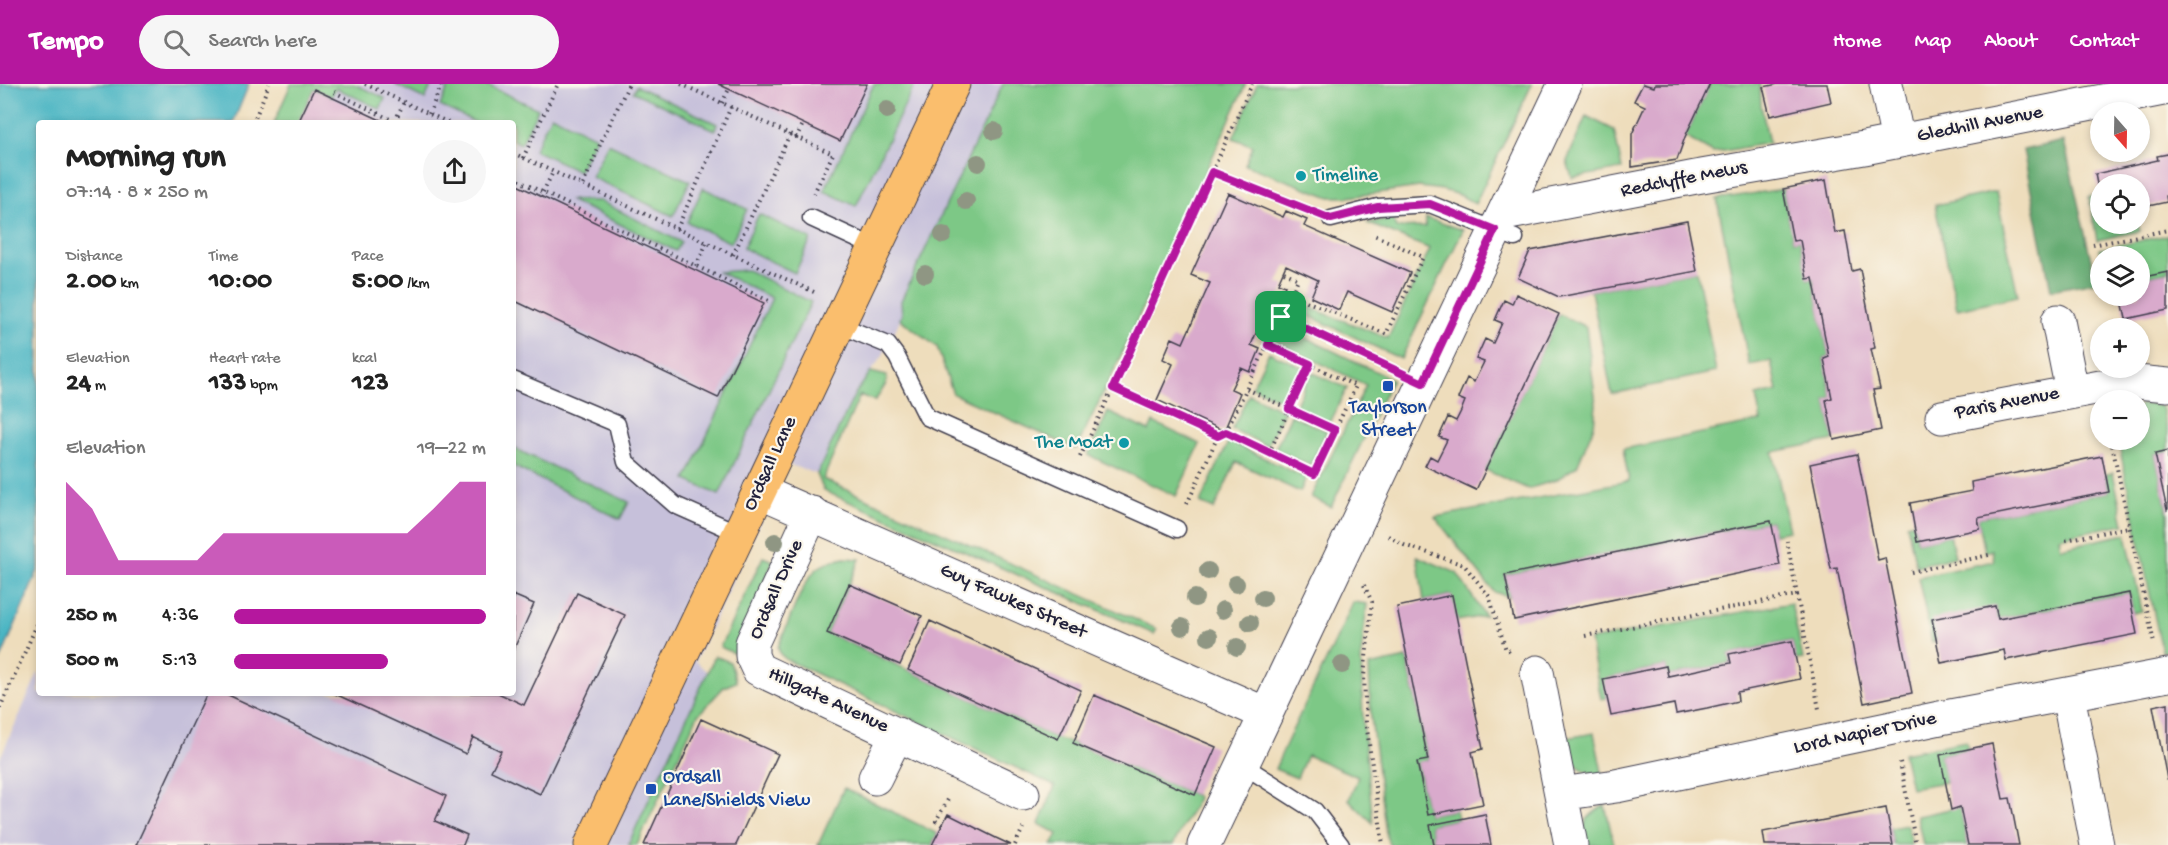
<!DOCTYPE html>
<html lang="en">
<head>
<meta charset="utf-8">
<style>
	body { margin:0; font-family:"Gochi Hand",sans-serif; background:#f6f6f6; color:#222; height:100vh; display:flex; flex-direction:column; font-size:22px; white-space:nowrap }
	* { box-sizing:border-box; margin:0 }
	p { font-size:20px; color:#767676 }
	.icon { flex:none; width:33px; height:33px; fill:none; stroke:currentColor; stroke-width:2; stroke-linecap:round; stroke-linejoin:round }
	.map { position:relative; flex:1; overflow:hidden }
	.drawer { position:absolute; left:36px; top:36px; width:480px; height:576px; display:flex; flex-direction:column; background:#fff; border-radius:6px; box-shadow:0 3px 9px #0003 }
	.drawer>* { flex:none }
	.needle { width:39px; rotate:160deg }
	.fabs { position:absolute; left:2090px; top:18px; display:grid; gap:12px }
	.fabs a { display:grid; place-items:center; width:60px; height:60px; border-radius:50%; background:#fff; box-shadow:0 3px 9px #0003; font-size:30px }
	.pin { position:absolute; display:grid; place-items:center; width:51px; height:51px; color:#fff; margin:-26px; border-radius:12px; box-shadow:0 3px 9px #0006 }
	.round { display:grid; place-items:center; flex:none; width:63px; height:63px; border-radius:32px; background:#f6f6f6 }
	.overview { display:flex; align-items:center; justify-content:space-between; height:102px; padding:0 30px }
	h1 { font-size:33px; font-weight:800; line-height:45px }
	.stats { display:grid; grid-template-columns:repeat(3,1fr); gap:9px; height:102px; padding:6px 30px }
	.stats div { display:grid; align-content:center }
	.stats b { font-size:26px; font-weight:800 }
	.stats small { font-size:16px; font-weight:400 }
	.stats p { font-size:16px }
	.chart { height:168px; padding:12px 30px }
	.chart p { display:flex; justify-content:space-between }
	.chart svg { width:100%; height:108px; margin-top:6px; fill:#b5179e; opacity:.7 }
	ul { padding:0 30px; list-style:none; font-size:20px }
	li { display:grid; grid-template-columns:96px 72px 1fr; align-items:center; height:45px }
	li i { height:15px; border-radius:8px; background:#b5179e }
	header { display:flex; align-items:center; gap:36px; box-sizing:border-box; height:84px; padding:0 30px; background:#b5179e; color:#fff }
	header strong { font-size:28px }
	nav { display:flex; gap:33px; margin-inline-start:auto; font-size:21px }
	.search { width:420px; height:54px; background:#f6f6f6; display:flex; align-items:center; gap:15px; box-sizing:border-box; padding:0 21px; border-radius:33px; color:#767676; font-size:22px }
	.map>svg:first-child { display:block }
	.industrial { fill:#c6c0da }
	.green { fill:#7dc886; stroke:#507560; stroke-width:1.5 }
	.forest { fill:#66ac73; stroke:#446757; stroke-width:1.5 }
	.water { fill:#46b4c2; stroke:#346b7e; stroke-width:1.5 }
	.building { fill:#d9aacc }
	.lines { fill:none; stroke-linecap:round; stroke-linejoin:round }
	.service-casing { stroke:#413e4e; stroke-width:19 }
	.minor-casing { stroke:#413e4e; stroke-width:35 }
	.primary-casing { stroke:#413e4e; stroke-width:35 }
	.path { stroke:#413e4e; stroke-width:4; stroke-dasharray:1.5 4.5; stroke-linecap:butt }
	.service { stroke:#fff; stroke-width:16 }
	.minor { stroke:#fff; stroke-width:33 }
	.primary { stroke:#fabe6d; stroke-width:33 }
	.tree { fill:#8f9683 }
	.route-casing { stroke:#fff; stroke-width:12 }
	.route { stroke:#b5179e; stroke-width:8 }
	.culture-dot { fill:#0f9aa8; stroke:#fbf7ec; stroke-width:2 }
	.transit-dot { fill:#1a4fb4; stroke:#fbf7ec; stroke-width:2 }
	.labels { text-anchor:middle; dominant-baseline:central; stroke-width:4.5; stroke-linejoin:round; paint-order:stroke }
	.street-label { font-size:20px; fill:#22223b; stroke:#fbf7ec }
	.culture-label { font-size:20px; fill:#0d838f; stroke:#fbf7ec; text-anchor:start }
	.transit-label { font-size:20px; fill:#164399; stroke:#fbf7ec }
</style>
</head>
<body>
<header>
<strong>Tempo</strong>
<div class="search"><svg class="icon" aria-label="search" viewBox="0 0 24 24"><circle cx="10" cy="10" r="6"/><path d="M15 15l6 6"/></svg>Search here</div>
<nav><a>Home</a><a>Map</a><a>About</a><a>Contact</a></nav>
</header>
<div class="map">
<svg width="2168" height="761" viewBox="0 0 2168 761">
	<rect width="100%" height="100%" fill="#fbf7ec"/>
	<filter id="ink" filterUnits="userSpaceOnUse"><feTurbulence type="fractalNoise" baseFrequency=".0167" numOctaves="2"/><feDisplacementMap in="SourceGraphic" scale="12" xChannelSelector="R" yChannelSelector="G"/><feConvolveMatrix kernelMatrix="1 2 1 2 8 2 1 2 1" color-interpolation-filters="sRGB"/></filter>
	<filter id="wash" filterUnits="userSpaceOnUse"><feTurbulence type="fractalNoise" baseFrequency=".008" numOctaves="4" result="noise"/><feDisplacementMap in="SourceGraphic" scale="24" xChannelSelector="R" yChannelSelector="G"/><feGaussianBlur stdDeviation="1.35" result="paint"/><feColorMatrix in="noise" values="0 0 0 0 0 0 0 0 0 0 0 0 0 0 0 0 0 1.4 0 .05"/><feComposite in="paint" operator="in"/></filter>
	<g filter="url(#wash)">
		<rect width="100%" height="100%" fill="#eeddbc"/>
		<path class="industrial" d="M337 0H1003L901 217 902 231 893 251 883 271 855 310 817 390 787 380 695 577 724 603 698 631 637 761H0V674L39 587V609H513V39H298L314 5 334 8Z"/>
		<path class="green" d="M291 0H354L385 14 380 25 336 4 331 13 314 5 298 39H274Z
			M394 0H432L425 15Z
			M450 0H485L538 25 521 60 513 56V39H477L440 22Z
			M874 0H915L856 122 824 107Z
			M1003 0H1246L1110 295 1076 365 953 310 937 263 900 235 902 231 901 217Z
			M1257 0H1532L1475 120 1462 112 1443 106 1419 103 1349 113H1330L1245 81 1253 62 1233 54Z
			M1710 0H1760L1761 21 1769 59 1713 69 1685 53Z
			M636 2 717 40 715 46 633 8Z
			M551 31 596 53 579 87 534 66Z
			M1586 32 1614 46 1622 85 1572 94 1567 77Z
			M608 59 690 97 673 132 591 93Z
			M703 104 747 125 731 159 687 138Z
			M1783 105 1793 157 1800 156 1808 195 1813 194 1829 273 1824 275 1832 314 1826 316 1834 356 1773 368 1789 447 1774 450 1771 437 1505 491 1510 513 1494 508 1435 433 1629 397 1623 365 1761 337 1756 312 1777 307 1771 277 1749 281 1717 115Z
			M1996 108 2018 212 1957 225 1935 121Z
			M2099 110 2100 140H2138L2140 147 2097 156 2089 113Z
			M569 116 600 117 681 158 676 167Z
			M759 130 811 155 795 189 743 164Z
			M1393 134 1396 144 1425 143 1426 134 1463 146 1401 275 1290 223 1293 217 1388 254 1430 165 1367 139Z
			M2168 151V188L2139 194V172H2100L2099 165Z
			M747 186 811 218 719 411 686 396 772 214 719 188Z
			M1697 187 1716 288 1612 310 1591 207Z
			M1559 230 1586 243 1596 320 1594 342 1577 382 1556 396 1528 405 1485 386Z
			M1281 242 1392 295 1331 423 1311 413 1366 301 1274 257Z
			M1269 268 1304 284 1287 319 1252 303Z
			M871 288 887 292 886 300 875 317 860 311 823 395 1157 545 1154 550 824 407 817 390 855 310Z
			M1311 288 1347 304 1330 339 1295 323Z
			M1249 310 1284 327 1267 362 1232 345Z
			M2152 320 2162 323 2168 348V367L2155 370 2168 430V567L2162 568 2118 356H2139V321Z
			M1108 328 1149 347 1153 338 1200 360 1176 412 1088 371Z
			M1291 331 1327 347 1310 382 1275 365Z
			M1229 357 1306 394 1300 408 1236 378 1214 425 1200 419Z
			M513 364 629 418 620 435 513 382Z
			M2113 389 2124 440 2059 453 2061 464 2126 450 2142 527 2133 529 2129 509 1998 535 1995 522 1937 557 1932 558 1918 493 1994 477 1992 466 1985 468 1978 434 2109 408 2106 390Z
			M1913 438 1917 458 1950 451 1955 473 1916 482 1907 440Z
			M1417 472 1457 489 1485 532 1457 537 1451 511 1424 517Z
			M763 473 773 477 738 571 720 563Z
			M844 474 860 475 827 549 1058 655 1073 659 1195 711 1198 714 1173 761H1052L1058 750 1039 740 1055 702 787 576 780 570 778 563C787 544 802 496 818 484 826 478 835 476 844 474Z
			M1353 518 1367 520 1361 571 1363 639 1373 739 1349 716 1358 693 1307 671 1297 694 1275 685C1299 628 1329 575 1353 518Z
			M1791 519 1803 575 1796 576 1792 557 1729 570 1731 579 1668 592 1666 582 1604 595 1607 614 1601 615 1590 556Z
			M715 572 730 578 736 598 724 603 698 631 637 761H628Z
			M1407 574 1428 676 1417 679 1428 731 1456 726 1458 735 1430 741 1434 761H1389L1386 750 1371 634 1369 582Z
			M1594 649 1603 693C1578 686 1569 681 1566 654Z
			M1966 657 1968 665 1940 671 1946 698 1911 704 1903 669Z
			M844 704 938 750 932 761H818Z
			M1605 721 1614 761H1583C1583 737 1584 734 1605 721Z
			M1960 723 1968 761H1923L1917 732Z
			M1907 741 1911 761H1893L1890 744Z"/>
		<path class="forest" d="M2064 57 2096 198 2051 206 2023 66Z"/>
		<path class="water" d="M0 0H249L233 39H39V484L0 577Z"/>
		<g id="blocks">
			<path class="building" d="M718 0H867L840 57Z
				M1643 0 1654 3 1655 0H1710L1685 53 1677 76 1632 83V50L1645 22 1634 17Z
				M1778 0H1827L1831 18 1770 32 1763 3Z
				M314 5 331 13 387 39H298Z
				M2168 70V111L2166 112 2167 118 2139 124V100H2100L2099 110 2095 90 2158 76 2157 72Z
				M1826 96 1835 149 1845 147 1852 187 1860 185 1875 264 1871 265 1880 305 1873 306 1881 346 1834 356 1826 316 1832 314 1824 275 1829 273 1813 194 1807 195 1800 156 1793 157 1783 105Z
				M513 99 764 219 718 314 513 216Z
				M1228 109 1283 133 1286 127 1307 136 1304 142 1410 189 1392 228 1347 208 1339 226 1311 213 1318 196 1286 181 1278 199 1285 202 1273 229 1266 226 1251 261 1260 265 1255 277 1250 288 1241 284 1231 305 1240 309 1224 347 1157 316 1173 280 1163 275 1172 254 1183 259 1210 199 1191 191Z
				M1687 137 1697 187 1559 213 1518 194 1530 167Z
				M2168 188V226L2126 235 2121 212H2139V194Z
				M1516 210 1559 230 1476 406 1425 382 1430 372 1437 376 1447 356 1439 353 1448 333 1456 337 1461 327 1465 317 1458 314 1467 294 1474 298 1484 278 1476 275 1485 255 1493 259 1502 239 1495 236 1504 216 1512 220Z
				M2168 367V425L2167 426 2155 370Z
				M1857 370 1878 476 1885 474 1912 609 1864 619 1837 484 1831 485 1810 380Z
				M2102 372 2109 408 1978 434 1980 445 1917 458 1910 419 1972 407 1971 398Z
				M1771 437 1780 481 1514 536 1505 491Z
				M849 500 922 532 900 581 827 549Z
				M577 509 625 531 540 710 491 687 501 667 473 653 466 670 333 609H498L524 621Z
				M2129 509 2137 550 2006 576 2004 566 1941 579 1932 535 1995 522 1998 535Z
				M513 511 534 520 513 567Z
				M1452 511 1483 665 1472 668 1483 720 1428 731 1417 678 1428 676 1397 523Z
				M930 537 1081 606 1058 655 908 586Z
				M1792 557 1800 595 1737 608 1738 617 1707 624 1676 630 1674 620 1611 632 1603 595 1666 582 1668 592 1731 579 1729 570Z
				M207 609H224L446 712 435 737 467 751 463 761H136Z
				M1094 611 1216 663 1195 711 1073 659Z
				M2168 619V695H2167L2153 622Z
				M701 635 778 670 736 761H644Z
				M1992 660 2003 715 2010 714 2019 761H1968L1960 723 1951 726 1940 671Z
				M1886 724 1893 761H1765L1763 748Z
				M948 730 996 754 1011 761H932Z
				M1485 730 1491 761H1434L1430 741Z"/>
		</g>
	</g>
	<g filter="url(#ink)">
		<use href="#blocks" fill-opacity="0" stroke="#413e4e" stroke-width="1.5"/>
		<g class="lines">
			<defs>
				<path id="service" d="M811 134 874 163
					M1331 135 1378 123 1430 120 1515 154
					M837 240 888 261 897 273 927 333 1177 445
					M513 296 617 340 626 378 675 421 738 449
					M1243 681 1315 727 1341 761"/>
				<path id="minor" d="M1886 0 1898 57
					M1504 130 1696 93 1864 64 2168 4
					M2058 237 2072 307
					M1942 333 2111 301 2137 298 2168 301
					M759 407 1266 630
					M812 429 752 559V572L758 585 1023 710
					M1537 588 1571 761
					M2068 611 2097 761
					M875 694 897 650
					M1561 710 1616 702 1940 634 2168 591
					M1204 761 1565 0"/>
				<path id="primary" d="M591 761 953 0"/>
			</defs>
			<use href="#service" class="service-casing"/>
			<use href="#minor" class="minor-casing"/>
			<use href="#primary" class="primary-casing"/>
			<path class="path" d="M365 0 449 39
				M681 0 833 70 814 109
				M334 8 398 39
				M722 19 729 5
				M429 30 442 0
				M395 37 404 18
				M253 39 269 0
				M796 54 803 40
				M513 69 816 209
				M523 74 558 0
				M1212 88 1252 0
				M513 94 771 218
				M583 101 602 56 629 0
				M543 108 553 88
				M677 145 731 23
				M2093 161 2168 146
				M733 171 790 50
				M696 182 707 159
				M1284 188 1298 195 1291 211
				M1281 233 1393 284
				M1247 305 1335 347
				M1226 348 1314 390 1356 302 1268 261
				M1218 352 1113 304 1212 88 1308 126
				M2111 356 2154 559
				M1269 369 1310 280
				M1080 373 1113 304
				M1187 420 1218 352 1226 348 1291 211 1386 250 1423 173 1374 151
				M1388 452 1404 461 1464 481 1489 512 1506 566 1512 567
				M2066 456 2129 443
				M1911 488 1989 471
				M1364 501 1372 518 1364 592 1366 638 1383 761
				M1797 511 1819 625
				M1585 552 1797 511 1787 457
				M0 624 39 536
				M1900 678 1916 761
				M942 741 936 737 950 712
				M1015 761 1023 744"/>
			<use href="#service" class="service"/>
			<use href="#minor" class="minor"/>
			<use href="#primary" class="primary"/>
		</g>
		<g class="tree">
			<circle cx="887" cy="26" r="9"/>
			<circle cx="994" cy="47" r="9"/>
			<circle cx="978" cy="79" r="9"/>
			<circle cx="966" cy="117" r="9"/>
			<circle cx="943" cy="151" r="9"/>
			<circle cx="925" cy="190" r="9"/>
			<circle cx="775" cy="458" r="9"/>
			<circle cx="1208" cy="487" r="9"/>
			<circle cx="1236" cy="500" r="9"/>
			<circle cx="1195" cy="514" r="9"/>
			<circle cx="1263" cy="514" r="9"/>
			<circle cx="1223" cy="526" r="9"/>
			<circle cx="1250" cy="539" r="9"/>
			<circle cx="1182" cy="543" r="9"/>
			<circle cx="1209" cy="553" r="9"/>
			<circle cx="1237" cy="563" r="9"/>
			<circle cx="1342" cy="581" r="9"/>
		</g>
	</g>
	<g class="lines" filter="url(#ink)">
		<defs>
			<path id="route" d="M1212 88 1331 135 1378 123 1430 120 1495 146 1423 299 1281 233 1268 261 1310 280 1289 325 1335 346 1314 390 1226 348 1218 352 1113 304Z"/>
		</defs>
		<use href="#route" class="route-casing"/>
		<use href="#route" class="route"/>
	</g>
	<g class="culture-dot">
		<circle cx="1301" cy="92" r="6"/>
		<circle cx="1124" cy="359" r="6"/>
	</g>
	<g class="transit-dot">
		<rect x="1382" y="296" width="12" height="12" rx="3"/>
		<rect x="645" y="699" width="12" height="12" rx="3"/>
	</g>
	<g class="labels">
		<g class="street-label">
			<text transform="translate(1980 41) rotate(-11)">Gledhill Avenue</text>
			<text transform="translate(1684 96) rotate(-11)">Redclyffe Mews</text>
			<text transform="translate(2007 320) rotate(-11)">Paris Avenue</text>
			<text transform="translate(771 380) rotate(-65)">Ordsall Lane</text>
			<text transform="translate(777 506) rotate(-66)">Ordsall Drive</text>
			<text transform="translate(1013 518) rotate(24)">Guy Fawkes Street</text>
			<text transform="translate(828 617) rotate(25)">Hillgate Avenue</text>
			<text transform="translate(1865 650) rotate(-12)">Lord Napier Drive</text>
		</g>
		<g class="culture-label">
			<text x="1313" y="92">Timeline</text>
			<text x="1112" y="359" text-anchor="end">The Moat</text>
		</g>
		<g class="transit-label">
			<text x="1388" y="324">Taylorson<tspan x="1388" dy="23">Street</tspan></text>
			<text x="663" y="694" text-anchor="start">Ordsall<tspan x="663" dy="23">Lane/Shields View</tspan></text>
		</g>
	</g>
</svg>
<div class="fabs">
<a><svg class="needle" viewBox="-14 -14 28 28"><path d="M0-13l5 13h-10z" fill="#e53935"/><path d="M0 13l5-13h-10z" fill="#767676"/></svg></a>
<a><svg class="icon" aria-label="locate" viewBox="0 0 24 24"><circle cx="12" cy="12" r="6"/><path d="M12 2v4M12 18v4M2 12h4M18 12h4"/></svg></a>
<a><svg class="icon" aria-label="layers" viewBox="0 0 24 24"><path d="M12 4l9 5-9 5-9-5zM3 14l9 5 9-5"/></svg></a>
<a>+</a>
<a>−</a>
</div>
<div class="pin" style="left:1281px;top:233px;background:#1e9e55"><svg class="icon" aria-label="arrive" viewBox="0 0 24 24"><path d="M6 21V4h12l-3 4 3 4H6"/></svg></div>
<section class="drawer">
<div class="overview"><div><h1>Morning run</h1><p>07:14 · 8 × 250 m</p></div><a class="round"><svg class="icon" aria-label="share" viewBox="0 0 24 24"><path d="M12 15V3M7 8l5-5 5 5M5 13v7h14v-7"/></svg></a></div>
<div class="stats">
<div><p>Distance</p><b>2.00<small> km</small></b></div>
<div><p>Time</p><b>10:00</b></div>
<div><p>Pace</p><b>5:00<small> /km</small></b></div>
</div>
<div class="stats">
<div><p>Elevation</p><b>24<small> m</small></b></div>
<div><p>Heart rate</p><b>133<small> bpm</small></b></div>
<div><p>kcal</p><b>123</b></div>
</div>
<div class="chart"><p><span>Elevation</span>19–22 m</p>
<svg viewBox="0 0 160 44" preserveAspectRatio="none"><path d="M0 44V6L10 17L20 38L30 38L40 38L50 38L60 27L70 27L80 27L90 27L100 27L110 27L120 27L130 27L140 17L150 6L160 6V44z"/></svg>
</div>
<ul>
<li><b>250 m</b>4:36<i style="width:100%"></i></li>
<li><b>500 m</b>5:13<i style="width:61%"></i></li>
</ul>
</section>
</div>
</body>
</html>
